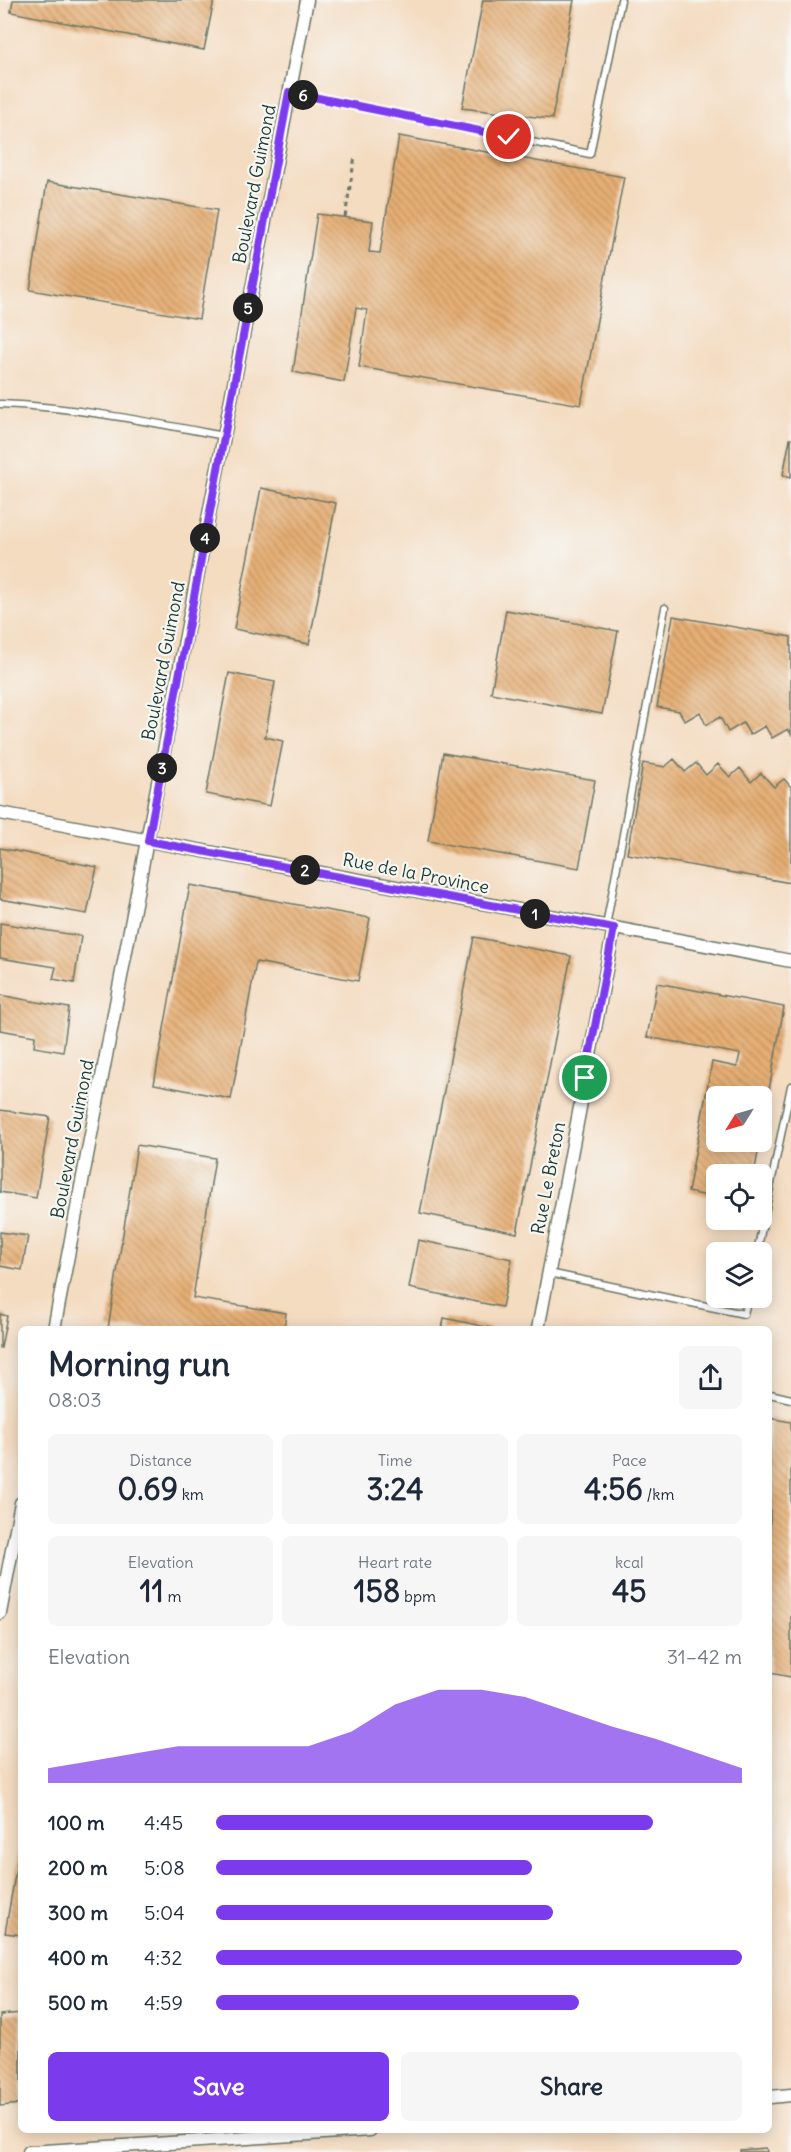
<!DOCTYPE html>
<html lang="en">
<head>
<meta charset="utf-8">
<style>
	body { margin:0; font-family:Delius,sans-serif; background:#f6f6f7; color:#1f2937; height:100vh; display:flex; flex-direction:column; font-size:22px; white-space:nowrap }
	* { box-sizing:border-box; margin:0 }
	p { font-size:20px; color:#747a83 }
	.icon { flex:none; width:33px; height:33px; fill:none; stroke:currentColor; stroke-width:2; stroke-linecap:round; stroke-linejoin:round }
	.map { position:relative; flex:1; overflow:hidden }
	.sheet { position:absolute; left:18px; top:1326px; width:754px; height:807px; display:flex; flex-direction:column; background:#fff; border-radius:9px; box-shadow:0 3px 15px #0003 }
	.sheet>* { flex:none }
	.needle { width:39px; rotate:233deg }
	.buttons { position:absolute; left:706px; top:1086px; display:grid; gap:12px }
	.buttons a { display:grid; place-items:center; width:66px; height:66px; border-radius:9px; background:#fff; box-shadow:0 3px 15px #0003; font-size:30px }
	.pin { position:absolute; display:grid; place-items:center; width:51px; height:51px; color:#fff; margin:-26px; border:3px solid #fff; border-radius:50%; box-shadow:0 2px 6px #0007 }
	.km { position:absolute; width:30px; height:30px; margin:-15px; border-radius:50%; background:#222; color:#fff; font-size:16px; line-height:30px; text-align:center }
	.round { display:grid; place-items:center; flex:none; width:63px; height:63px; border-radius:9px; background:#f6f6f7 }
	.headline { display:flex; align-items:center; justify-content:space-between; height:102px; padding:0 30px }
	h1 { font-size:33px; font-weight:700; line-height:45px }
	.figures { display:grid; grid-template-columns:repeat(3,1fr); gap:9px; height:102px; padding:6px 30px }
	.figures div { display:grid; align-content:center; border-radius:9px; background:#f6f6f7; text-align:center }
	.figures b { font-size:30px; font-weight:700 }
	.figures small { font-size:16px; font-weight:400 }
	.figures p { font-size:16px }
	.chart { height:168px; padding:12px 30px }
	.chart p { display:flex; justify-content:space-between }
	.chart svg { width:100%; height:108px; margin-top:6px; fill:#7c3aed; opacity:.7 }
	.primary-button { display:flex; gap:12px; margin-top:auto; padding:12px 30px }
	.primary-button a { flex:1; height:69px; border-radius:9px; background:#7c3aed; color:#fff; font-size:24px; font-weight:700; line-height:69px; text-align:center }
	.primary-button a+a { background:#f6f6f7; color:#1f2937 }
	ul { padding:0 30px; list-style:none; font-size:20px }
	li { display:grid; grid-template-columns:96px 72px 1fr; align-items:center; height:45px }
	li i { height:15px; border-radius:8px; background:#7c3aed }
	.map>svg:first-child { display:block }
	.building { fill:url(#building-back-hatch) }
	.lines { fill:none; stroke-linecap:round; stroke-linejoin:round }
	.service-casing { stroke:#6a7565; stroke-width:9 }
	.minor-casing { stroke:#6a7565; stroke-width:15 }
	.path { stroke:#6a7565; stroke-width:3; stroke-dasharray:4.5 4.5; stroke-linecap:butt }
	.service { stroke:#fff; stroke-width:6 }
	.minor { stroke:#fff; stroke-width:12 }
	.route-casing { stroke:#fff; stroke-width:12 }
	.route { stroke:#7c3aed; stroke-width:8 }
	.labels { text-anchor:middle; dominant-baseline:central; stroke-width:4.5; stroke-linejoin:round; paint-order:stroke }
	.street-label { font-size:18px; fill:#1f3d34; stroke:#f6f6f2 }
</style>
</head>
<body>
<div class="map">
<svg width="791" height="2152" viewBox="0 0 791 2152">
	<defs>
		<pattern id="building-back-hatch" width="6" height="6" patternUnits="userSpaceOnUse" patternTransform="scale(1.5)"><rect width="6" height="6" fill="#e6af75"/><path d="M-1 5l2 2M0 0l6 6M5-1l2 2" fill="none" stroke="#ba9061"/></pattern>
	</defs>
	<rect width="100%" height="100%" fill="#f6f6f2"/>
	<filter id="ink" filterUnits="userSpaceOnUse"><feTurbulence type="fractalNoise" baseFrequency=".0167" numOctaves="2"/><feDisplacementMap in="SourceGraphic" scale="12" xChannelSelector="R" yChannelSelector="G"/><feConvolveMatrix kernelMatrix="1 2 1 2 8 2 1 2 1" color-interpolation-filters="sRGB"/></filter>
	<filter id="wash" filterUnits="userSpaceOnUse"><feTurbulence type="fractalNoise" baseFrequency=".008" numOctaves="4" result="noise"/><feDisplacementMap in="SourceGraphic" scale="24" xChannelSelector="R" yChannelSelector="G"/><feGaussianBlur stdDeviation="1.35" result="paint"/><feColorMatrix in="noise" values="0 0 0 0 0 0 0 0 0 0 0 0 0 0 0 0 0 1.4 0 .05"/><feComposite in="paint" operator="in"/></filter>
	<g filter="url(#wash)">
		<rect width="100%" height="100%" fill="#f4dcc1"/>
		<g id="blocks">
			<path class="building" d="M13 0H214L204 50 11 12Z
				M483 0H574L552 119 462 108Z
				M399 136 624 177 581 405 359 367 367 310 356 308 344 382 293 372 317 214 373 221 369 252 380 253Z
				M47 182 217 210 199 319 30 290Z
				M790 439H791V477L783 475Z
				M261 488 336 503 309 644 234 629Z
				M506 610 618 631 602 714 491 693Z
				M673 616 791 637V734L788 729 772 738 765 726 750 735 743 723 728 732 720 717 706 725 700 712 685 721 679 711 657 707Z
				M229 673 275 682 265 737 283 741 270 806 206 794Z
				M443 753 595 780 579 868 428 841Z
				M674 759 685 772 696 763 706 775 718 764 730 777 740 768 751 782 761 773 774 787 784 779 791 787V883L627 854 643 763 665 767Z
				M0 848 97 867 87 914 0 899Z
				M190 885 370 918 358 981 256 962 231 1099 154 1084Z
				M0 923 81 936 74 983 53 979 56 967 0 958Z
				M474 937 571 956 517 1233 420 1213Z
				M657 983 784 1007 763 1123 762 1096H717V1142H760L754 1174H717V1198L688 1192 712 1062 737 1067 740 1054 647 1037Z
				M0 995 69 1008 63 1052 34 1047 35 1036 0 1030Z
				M0 1110 50 1117 36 1198 0 1192Z
				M137 1145 215 1158 193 1298 286 1313 284 1329H108Z
				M0 1232 28 1236 22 1270 0 1266Z
				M418 1240 512 1259 502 1307 409 1288Z
				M0 1314 7 1316 1 1348H0Z
				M444 1318 492 1328V1329H442Z
				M770 1418 791 1422V1677L770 1673Z
				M20 1846H21V1935L5 1933Z
				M21 2013V2104L0 2106V2015Z
				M766 2148 767 2152H740V2150Z"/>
		</g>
	</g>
	<g filter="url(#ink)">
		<use href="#blocks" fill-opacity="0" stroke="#6a7565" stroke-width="1.5"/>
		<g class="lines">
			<defs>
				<path id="service" d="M289 92 590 154 621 0
					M0 404C76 407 150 422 224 436
					M606 926 665 608
					M757 1252 791 1086
					M549 1273 744 1314 748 1298
					M770 1394 791 1399"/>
				<path id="minor" d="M0 813 791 961
					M54 1329 307 0
					M538 1329 614 928
					M0 1613 21 1503
					M770 2097 791 2095
					M29 2152 370 2130"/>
			</defs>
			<use href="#service" class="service-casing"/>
			<use href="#minor" class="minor-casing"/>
			<path class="path" d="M345 217 355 156"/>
			<use href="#service" class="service"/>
			<use href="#minor" class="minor"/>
		</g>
	</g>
	<g class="lines" filter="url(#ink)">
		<defs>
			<path id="route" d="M509 137 289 92 148 841 614 928 585 1078"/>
		</defs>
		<use href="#route" class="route-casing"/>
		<use href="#route" class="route"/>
	</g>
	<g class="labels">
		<g class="street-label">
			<text transform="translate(254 184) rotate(-79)">Boulevard Guimond</text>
			<text transform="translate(163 661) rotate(-79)">Boulevard Guimond</text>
			<text transform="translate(416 873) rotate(11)">Rue de la Province</text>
			<text transform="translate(72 1139) rotate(-79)">Boulevard Guimond</text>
			<text transform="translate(548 1178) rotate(-79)">Rue Le Breton</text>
		</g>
	</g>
</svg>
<div class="buttons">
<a><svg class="needle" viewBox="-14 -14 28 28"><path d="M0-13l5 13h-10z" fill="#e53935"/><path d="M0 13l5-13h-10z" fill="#747a83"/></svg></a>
<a><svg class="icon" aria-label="locate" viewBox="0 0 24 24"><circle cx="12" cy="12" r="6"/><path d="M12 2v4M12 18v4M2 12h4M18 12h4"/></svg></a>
<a><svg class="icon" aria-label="layers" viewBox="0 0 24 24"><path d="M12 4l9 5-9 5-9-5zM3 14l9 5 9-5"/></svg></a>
</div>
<div class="pin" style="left:585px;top:1078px;background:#1e9e55"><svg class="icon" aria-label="arrive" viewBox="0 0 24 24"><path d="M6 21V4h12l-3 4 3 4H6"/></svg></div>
<div class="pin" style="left:509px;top:137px;background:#d93025"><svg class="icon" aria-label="check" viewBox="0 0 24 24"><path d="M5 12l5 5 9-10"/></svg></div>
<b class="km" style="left:535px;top:914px">1</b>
<b class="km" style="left:305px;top:870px">2</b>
<b class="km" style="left:162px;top:768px">3</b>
<b class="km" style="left:205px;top:538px">4</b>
<b class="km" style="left:248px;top:308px">5</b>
<b class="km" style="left:303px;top:95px">6</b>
<section class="sheet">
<div class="headline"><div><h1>Morning run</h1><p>08:03</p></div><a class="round"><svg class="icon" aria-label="share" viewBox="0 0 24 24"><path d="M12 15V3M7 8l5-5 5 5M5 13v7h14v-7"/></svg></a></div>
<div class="figures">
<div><p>Distance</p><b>0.69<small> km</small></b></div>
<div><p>Time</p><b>3:24</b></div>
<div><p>Pace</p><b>4:56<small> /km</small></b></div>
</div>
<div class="figures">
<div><p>Elevation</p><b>11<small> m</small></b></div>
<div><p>Heart rate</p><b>158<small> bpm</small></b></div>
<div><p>kcal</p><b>45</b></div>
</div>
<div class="chart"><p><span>Elevation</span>31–42 m</p>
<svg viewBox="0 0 160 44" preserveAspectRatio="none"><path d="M0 44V38L10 35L20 32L30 29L40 29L50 29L60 29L70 23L80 12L90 6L100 6L110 9L120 15L130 21L140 26L150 32L160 38V44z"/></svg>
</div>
<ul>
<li><b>100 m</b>4:45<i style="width:83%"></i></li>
<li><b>200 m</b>5:08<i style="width:60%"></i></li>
<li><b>300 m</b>5:04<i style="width:64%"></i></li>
<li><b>400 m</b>4:32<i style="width:100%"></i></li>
<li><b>500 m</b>4:59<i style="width:69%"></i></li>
</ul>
<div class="primary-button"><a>Save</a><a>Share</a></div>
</section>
</div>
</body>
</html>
